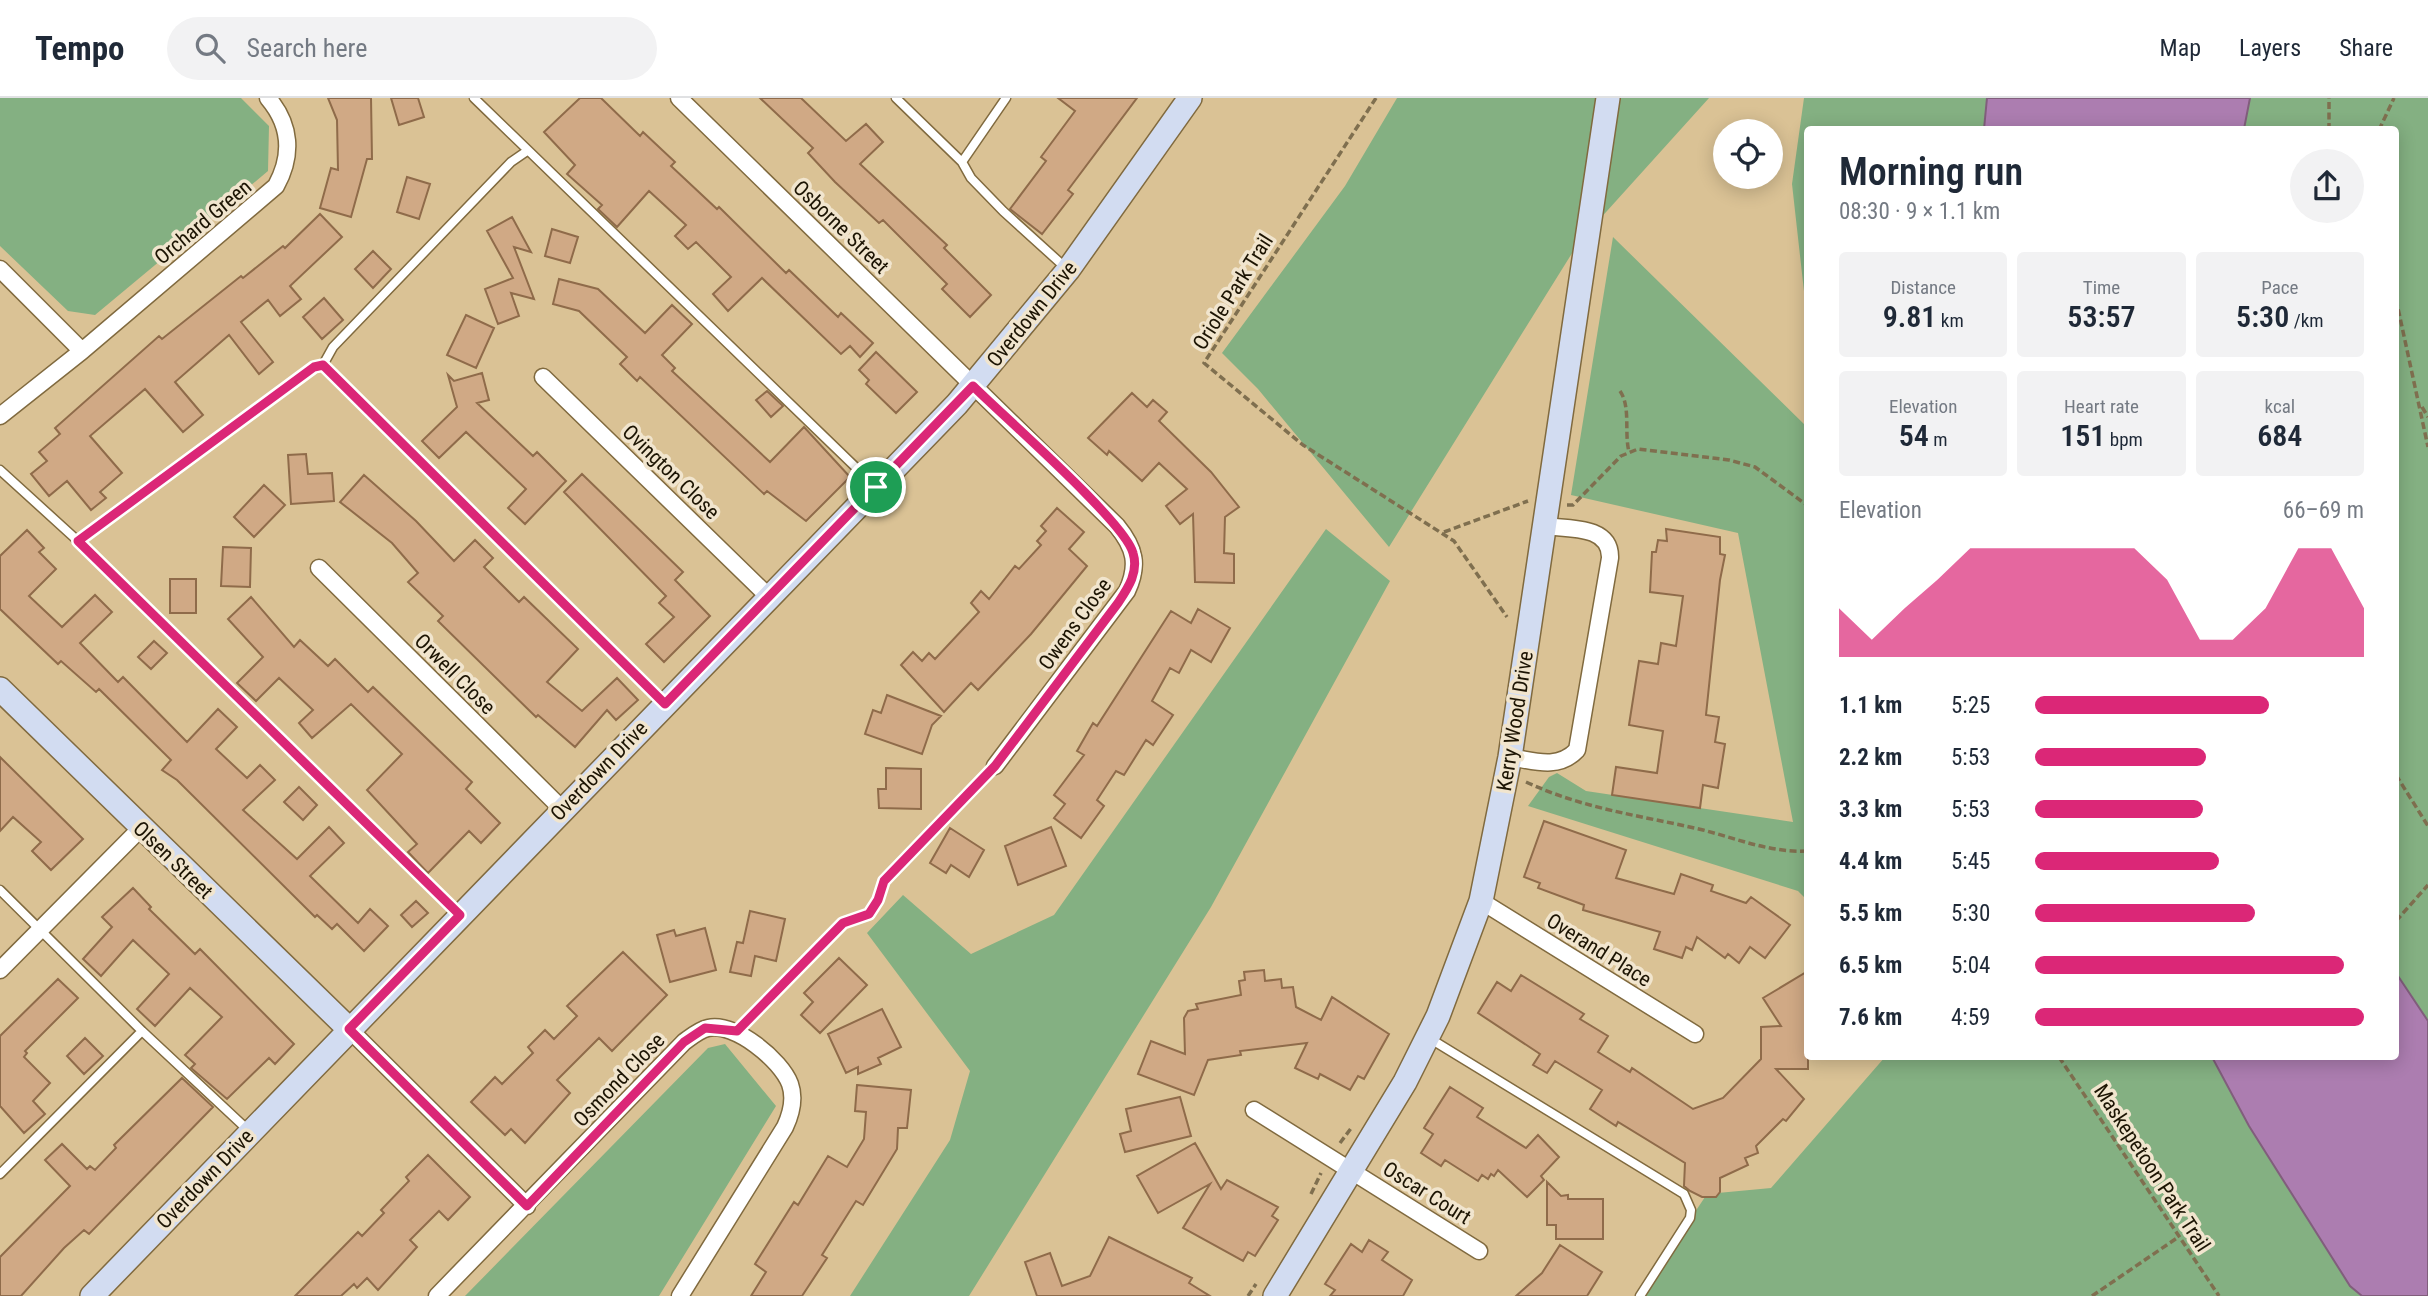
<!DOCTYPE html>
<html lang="en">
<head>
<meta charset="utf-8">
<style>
	body { margin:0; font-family:"Roboto Condensed",sans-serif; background:#f2f2f3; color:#1f2937; height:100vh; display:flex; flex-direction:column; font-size:26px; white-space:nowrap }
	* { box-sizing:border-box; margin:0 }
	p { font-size:23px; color:#747a83 }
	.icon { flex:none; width:38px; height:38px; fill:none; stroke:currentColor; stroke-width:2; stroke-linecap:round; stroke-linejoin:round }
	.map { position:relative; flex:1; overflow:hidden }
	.drawer { position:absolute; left:1804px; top:28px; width:595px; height:934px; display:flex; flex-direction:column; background:#fff; border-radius:7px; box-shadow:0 4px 18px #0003 }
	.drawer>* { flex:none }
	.fabs { position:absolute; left:1713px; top:21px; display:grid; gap:14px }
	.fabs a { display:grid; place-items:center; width:70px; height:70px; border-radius:50%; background:#fff; box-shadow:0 4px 18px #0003; font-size:35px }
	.pin { position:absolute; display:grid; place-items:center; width:60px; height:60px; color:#fff; margin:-30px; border:4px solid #fff; border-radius:50%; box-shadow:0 2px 7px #0007 }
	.round { display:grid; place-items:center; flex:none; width:74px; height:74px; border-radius:37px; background:#f2f2f3 }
	.summary { display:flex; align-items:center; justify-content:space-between; height:119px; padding:0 35px }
	h1 { font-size:38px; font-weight:600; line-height:52px }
	.stats { display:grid; grid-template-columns:repeat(3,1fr); gap:10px; height:119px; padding:7px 35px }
	.stats div { display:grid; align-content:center; border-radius:7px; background:#f2f2f3; text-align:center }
	.stats b { font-size:30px; font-weight:600 }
	.stats small { font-size:19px; font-weight:400 }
	.stats p { font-size:19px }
	.chart { height:196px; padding:14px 35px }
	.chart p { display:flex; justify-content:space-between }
	.chart svg { width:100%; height:126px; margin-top:7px; fill:#db2777; opacity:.7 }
	ul { padding:0 35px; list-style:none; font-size:23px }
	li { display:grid; grid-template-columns:112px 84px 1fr; align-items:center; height:52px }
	li i { height:18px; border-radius:9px; background:#db2777 }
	header { display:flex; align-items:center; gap:42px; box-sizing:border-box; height:98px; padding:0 35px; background:#fff; border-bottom:2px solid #e0e1e3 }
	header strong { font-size:33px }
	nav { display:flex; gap:38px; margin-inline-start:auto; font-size:24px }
	.search { width:490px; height:63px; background:#f2f2f3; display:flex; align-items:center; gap:18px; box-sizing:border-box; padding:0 24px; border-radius:38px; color:#747a83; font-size:26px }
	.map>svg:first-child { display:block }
	.green { fill:#84b082 }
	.water { fill:#ac7db0; stroke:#815e7c; stroke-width:2 }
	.building { fill:#d0a985; stroke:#8f6b4a; stroke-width:2 }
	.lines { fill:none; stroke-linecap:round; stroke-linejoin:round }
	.lane-casing { stroke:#806a3f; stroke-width:11 }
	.street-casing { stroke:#806a3f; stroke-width:19 }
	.secondary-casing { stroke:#806a3f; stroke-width:26 }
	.path { stroke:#7f6f4f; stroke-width:3.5; stroke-dasharray:7 3.5; stroke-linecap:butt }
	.lane { stroke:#fff; stroke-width:8 }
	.street { stroke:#fff; stroke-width:16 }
	.secondary { stroke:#d2dcf1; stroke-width:23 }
	.route-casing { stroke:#fff; stroke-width:14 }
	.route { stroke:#db2777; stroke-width:9 }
	.labels { text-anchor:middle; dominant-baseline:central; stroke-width:7; stroke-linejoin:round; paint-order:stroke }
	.street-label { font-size:21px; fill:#1c1403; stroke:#f1e5ce }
</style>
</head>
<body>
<header>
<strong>Tempo</strong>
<div class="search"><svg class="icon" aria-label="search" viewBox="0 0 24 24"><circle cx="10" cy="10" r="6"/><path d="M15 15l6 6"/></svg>Search here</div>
<nav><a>Map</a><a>Layers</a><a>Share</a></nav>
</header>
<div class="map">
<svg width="2428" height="1198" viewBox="0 0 2428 1198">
	<rect width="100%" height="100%" fill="#dac295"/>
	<path class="green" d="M0 0H241L269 28 268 73 95 217 68 213 0 148Z
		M1397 0H1709L1579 144 1389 449 1258 291 1222 255 1345 88Z
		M1804 0H1987L1984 31 1808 32V229L1792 86Z
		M2250 0H2428V923L2396 875V32H2244Z
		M1613 139 1808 330V803L1798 793 1528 708 1549 679 1557 675 1586 693 1793 724 1738 435 1571 397Z
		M1326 431 1390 483 1211 809 969 1198H850L950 1042 970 973 867 835 903 797 971 856 1054 817Z
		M725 946 776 1008 659 1198H465L708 950Z
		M1885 959H2212L2249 1028 2350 1188 2362 1198H1639L1707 1096 1771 1090Z"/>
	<path class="water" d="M1987 0H2250L2244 31H1984Z
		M2396 875 2428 923V1198H2362L2350 1188 2249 1028 2212 959H2396Z"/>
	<path class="building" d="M328 0H371L372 61H367L351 119 320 110 331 70 338 72 337 22Z
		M391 0H418L424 19 399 27Z
		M580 0H601L640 38 643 34 675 64 671 68 717 111 719 109 786 175 789 172 838 219 841 215 873 245 860 259 850 248 841 256 762 180 728 213 713 196 731 179 696 144 688 151 675 138 686 127 649 93 617 129 598 111 602 107 567 76 575 67 544 34Z
		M760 0H801L846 43 866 26 883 44 860 66 947 147 944 150 991 197 970 219 942 191 947 186 883 122 879 125 835 84 808 55 813 50Z
		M1058 0H1137L1068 92 1073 96 1042 136 1010 111 1046 63 1041 59 1075 13Z
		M407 79 430 86 419 121 397 114Z
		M320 116 342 139 290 188 301 201 280 218 268 202 241 224 273 264 259 276 229 237 175 284 203 317 183 334 145 291 90 338 122 375 100 394 106 400 91 412 67 383 49 398 31 376 47 363 39 354 60 336 55 330 159 238 162 241 241 178 243 180 283 148 285 150Z
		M512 119 531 154 514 149 534 201 511 195 519 218 498 226 485 191 513 180 487 133Z
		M552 131 578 139 570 165 545 158Z
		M373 153 391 171 373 190 355 171Z
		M559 181 598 191 645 235 672 207 692 226 662 257 675 270 672 273 770 364 804 329 850 379 806 423 767 393 764 396 640 279 637 283 620 266 627 259 579 213 553 206Z
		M324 200 343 222 322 241 303 219Z
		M466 217 494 230 476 270 447 257Z
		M876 254 917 294 896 315 866 286 869 282 859 272Z
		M482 275 489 302 477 305 533 358 537 354 566 383 525 426 508 410 526 391 466 334 439 360 422 343 457 309 448 277 454 283Z
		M767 293 783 308 771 319 756 302Z
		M1132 295 1147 309 1153 302 1167 314 1159 323 1211 374 1239 409 1225 419 1224 455 1234 456V485L1195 484 1193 416 1180 426 1166 408 1187 391 1159 365 1142 383 1109 353 1107 357 1088 340Z
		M306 356 308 376 332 375 334 403 291 406 288 357Z
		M582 376 683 474 675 482 710 518 664 564 646 546 674 519 659 505 666 498 564 394Z
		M364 377 416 423 454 463 475 442 493 460 484 469 519 504 524 499 578 551 547 584 582 613 617 580 638 602 616 622 607 612 575 649 538 617 536 619 438 523 443 518 408 484 418 475 392 445 340 404Z
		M264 387 285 407 254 439 234 419Z
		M1057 410 1084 434 1069 451 1087 468 1031 536 978 592 971 585 944 614 901 567 913 554 922 563 929 555 935 561 979 514 971 505 981 493 989 501 1015 468 1019 471 1041 447 1037 443 1046 433 1041 428Z
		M1666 431 1720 439V456L1725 457 1720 482 1706 617 1719 619 1715 644 1725 646 1718 690 1703 687 1700 710 1612 697 1616 669 1657 675 1663 633 1629 627 1639 563 1658 566 1661 545 1676 548 1683 498 1650 494 1652 454H1656L1658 442 1667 443Z
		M27 432 44 450 39 454 56 471 29 498 62 529 95 497 112 514 80 545 118 584 123 579 187 644 218 611 237 629 216 651 247 680 260 667 275 682 243 712 297 761 329 729 344 745 310 778 358 825 370 811 388 828 364 853 337 826 332 831 317 817 315 819 177 682 162 672 171 662 99 591 96 594 61 563 58 566 0 511V458Z
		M223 449 251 450 250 489 221 488Z
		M170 481H196V515H170Z
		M251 499 294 549 300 542 328 568 335 561 368 594 373 589 472 684 466 691 500 725 481 745 469 733 428 775 408 754 417 746 367 692 402 656 351 606 312 640 299 625 313 612 279 580 256 603 237 585 263 559 228 521Z
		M1198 511 1230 530 1211 564 1191 552 1179 575 1170 570 1152 603 1173 617 1153 647 1146 642 1124 677 1116 673 1097 702 1104 708 1081 740 1054 720 1065 706 1054 697 1084 657 1077 653 1093 625 1097 628 1171 513 1191 525Z
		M154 543 167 555 151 571 138 559Z
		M887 597 941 618 932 627 922 656 865 636 873 612 881 615Z
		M0 659 83 741 51 772 32 753 41 744 13 719 0 733Z
		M886 670 921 671V711L879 710 878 691H886Z
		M299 689 317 707 303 722 284 704Z
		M1544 723 1626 752 1616 780 1674 796 1681 776 1713 787 1711 793 1746 805 1751 799 1790 827 1765 860 1750 849 1739 865 1728 856 1725 860 1697 839 1692 852 1686 849 1682 860 1654 851 1660 834 1583 812 1584 807 1538 790 1540 785 1524 779Z
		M1051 729 1066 768 1018 787 1005 748Z
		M950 730 984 752 969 779 951 767 946 775 930 765Z
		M133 790 151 809 149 811 195 856 200 851 294 946 275 966 269 960 227 1001 191 970 195 966 185 957 222 919 190 890 155 928 137 911 169 876 133 842 101 878 83 861 112 829 102 819Z
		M416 803 428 815 412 829 401 817Z
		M750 813 785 821 776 863 755 858 751 878 730 874 737 844 743 845Z
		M705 830 716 872 670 884 657 837 674 832 676 838Z
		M623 854 667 897 612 953 599 940 557 982 570 995 525 1045 511 1031 505 1037 471 1004 495 979 502 986 533 955 528 949 545 932 554 941 577 918 567 908Z
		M839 860 867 887 820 935 801 917 813 904 804 895Z
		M1264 872 1265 883 1281 881 1282 890 1293 889 1296 909 1321 922 1332 899 1389 936 1364 981 1358 978 1350 992 1320 976 1318 981 1295 970 1307 945 1240 953 1241 957 1208 962 1194 997 1138 976 1151 943 1185 956 1184 920 1188 913 1198 911 1196 906 1241 897 1239 883 1245 882 1244 874Z
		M1808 873V971H1776L1804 1001 1786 1023 1783 1021 1756 1048 1758 1055 1745 1060 1748 1067 1720 1080V1094L1716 1099H1702L1690 1093 1684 1088 1685 1065 1618 1024 1616 1028 1590 1011 1602 992 1555 963 1547 975 1533 967 1540 956 1478 915 1497 884 1511 893 1521 877 1584 916 1580 921 1608 938 1598 954 1630 974 1632 970 1693 1011 1723 1000 1761 961V929L1781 928 1763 900Z
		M58 881 78 900 25 953 27 955 24 959 50 985 33 1003 45 1016 24 1035 0 1008V938Z
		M882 911 901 949 878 960 881 966 858 976V969L846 975 828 936Z
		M85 940 103 958 84 976 67 958Z
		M182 980 213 1009 89 1136 84 1132 64 1150 21 1198H0V1159L70 1088 45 1062 62 1046 87 1071 90 1068 95 1072 116 1050 114 1047Z
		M857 987 911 992 907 1030H898L897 1051 863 1107 856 1103 822 1157 827 1160 802 1198H751L766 1174 755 1166 794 1104 798 1107 828 1058 847 1069 864 1041 866 1014 855 1013Z
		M1450 989 1483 1010 1477 1019 1526 1050 1538 1037 1559 1059 1541 1078 1544 1082 1527 1099 1498 1072 1494 1078 1491 1076 1488 1081 1482 1077 1478 1083 1445 1062 1441 1068 1421 1055 1433 1036 1424 1030Z
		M1180 999 1191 1038 1125 1054 1120 1036 1131 1033 1126 1011Z
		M1195 1045 1221 1091 1227 1082 1278 1109 1272 1118 1278 1122 1255 1158 1248 1154 1243 1163 1183 1130 1210 1086 1158 1115 1137 1078Z
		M428 1057 470 1099 448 1122 439 1113 410 1142 417 1149 378 1192 367 1180 357 1190 354 1186 341 1198H295L358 1134 362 1138 384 1115 381 1112 409 1083 406 1079Z
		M1547 1084 1561 1098 1568 1097V1101H1603V1141H1556V1127H1547Z
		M1109 1139 1192 1180 1189 1185 1210 1198H1037L1025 1164 1050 1155 1062 1188 1090 1178Z
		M1369 1142 1388 1154 1382 1162 1412 1182 1403 1198H1330L1335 1192 1325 1186 1351 1146 1362 1154Z
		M1560 1147 1602 1174 1587 1198H1516L1542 1175Z"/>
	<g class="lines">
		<defs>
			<path id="lane" d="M474 0 874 387
				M896 0 962 64 971 80 1003 113 1067 171
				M962 64 1006 0
				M323 267 664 605
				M0 372 78 443 458 816
				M78 443 314 269 323 267 333 249 511 64 527 53
				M0 792 142 933 249 1033
				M1429 940 1684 1096 1691 1112 1690 1120 1640 1198
				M0 1076 142 933"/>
			<path id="street" d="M679 0 1117 428C1135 450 1139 467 1127 493L995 668
				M0 171 82 253
				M543 279 770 500
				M0 318 82 253 276 88C293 57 291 27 268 0
				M319 470 562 711
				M1510 659C1534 663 1558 672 1577 652L1610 460C1611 427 1568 431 1544 428
				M1481 803 1695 936
				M0 872 141 730
				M349 931 527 1108
				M1254 1012 1479 1153
				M437 1198 684 944C691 939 699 932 708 930 735 924 781 962 790 986 795 1000 791 1016 785 1029L680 1198"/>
			<path id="secondary" d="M0 591 349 931
				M92 1198 957 306 1068 172 1190 0
				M1275 1198 1405 984 1438 918 1481 803 1510 659 1608 0"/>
		</defs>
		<use href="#lane" class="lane-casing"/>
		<use href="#street" class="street-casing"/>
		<use href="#secondary" class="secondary-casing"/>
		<path class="path" d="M1376 0 1204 265 1303 347 1454 443 1507 519
			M2329 32V0
			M2379 32 2394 0
			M2396 201 2428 349
			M1620 293C1631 309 1624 334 1629 354
			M2422 309 2428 319
			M1567 407H1573L1621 358 1638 351 1729 362 1755 369 1808 408
			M1444 434 1528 403
			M2396 677 2428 728
			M1526 684C1587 712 1639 717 1703 732 1738 741 1771 755 1808 753
			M2396 823 2428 787
			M749 921 843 825 869 816 878 802 884 784 984 679
			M2059 959 2219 1198
			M1340 1045 1352 1029
			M1311 1096 1321 1075
			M1248 1198 1256 1186
			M2092 1198 2177 1140"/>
		<use href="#lane" class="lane"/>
		<use href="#street" class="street"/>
		<use href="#secondary" class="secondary"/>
	</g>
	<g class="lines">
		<defs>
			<path id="route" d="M323 267 665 606 973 288C1003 318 1125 424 1133 455 1139 474 1128 490 1118 505L995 668 884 783 878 802 869 816 843 825 737 933 705 930 684 944 527 1108 349 931 460 817 78 443 314 269Z"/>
		</defs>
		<use href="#route" class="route-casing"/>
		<use href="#route" class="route"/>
	</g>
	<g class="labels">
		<g class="street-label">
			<text transform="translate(203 124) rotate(-40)">Orchard Green</text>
			<text transform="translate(841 129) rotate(44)">Osborne Street</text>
			<text transform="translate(1233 194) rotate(-58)">Oriole Park Trail</text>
			<text transform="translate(1032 216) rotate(-51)">Overdown Drive</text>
			<text transform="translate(671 374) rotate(44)">Ovington Close</text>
			<text transform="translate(1075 526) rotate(-54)">Owens Close</text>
			<text transform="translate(455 576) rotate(45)">Orwell Close</text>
			<text transform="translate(1515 623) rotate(-81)">Kerry Wood Drive</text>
			<text transform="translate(599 673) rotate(-46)">Overdown Drive</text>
			<text transform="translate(173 762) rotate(44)">Olsen Street</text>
			<text transform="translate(1599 852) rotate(32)">Overand Place</text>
			<text transform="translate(619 982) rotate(-46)">Osmond Close</text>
			<text transform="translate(2152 1070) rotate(57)">Maskepetoon Park Trail</text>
			<text transform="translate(205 1081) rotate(-46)">Overdown Drive</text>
			<text transform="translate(1427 1095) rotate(32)">Oscar Court</text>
		</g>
	</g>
</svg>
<div class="fabs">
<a><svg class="icon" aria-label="locate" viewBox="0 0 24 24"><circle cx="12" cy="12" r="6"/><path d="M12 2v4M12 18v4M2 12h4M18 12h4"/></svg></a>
</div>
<div class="pin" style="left:876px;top:389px;background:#1e9e55"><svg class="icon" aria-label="arrive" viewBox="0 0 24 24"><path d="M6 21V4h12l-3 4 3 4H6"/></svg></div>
<section class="drawer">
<div class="summary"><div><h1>Morning run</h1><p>08:30 · 9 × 1.1 km</p></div><a class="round"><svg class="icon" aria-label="share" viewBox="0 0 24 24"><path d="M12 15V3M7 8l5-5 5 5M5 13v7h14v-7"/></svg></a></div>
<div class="stats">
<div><p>Distance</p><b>9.81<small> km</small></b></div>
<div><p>Time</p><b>53:57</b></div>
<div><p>Pace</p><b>5:30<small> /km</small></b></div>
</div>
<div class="stats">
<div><p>Elevation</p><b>54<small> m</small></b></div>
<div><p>Heart rate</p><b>151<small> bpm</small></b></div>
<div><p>kcal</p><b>684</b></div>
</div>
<div class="chart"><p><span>Elevation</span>66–69 m</p>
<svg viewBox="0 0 160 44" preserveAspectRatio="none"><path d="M0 44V27L10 38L20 27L30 17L40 6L50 6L60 6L70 6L80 6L90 6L100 17L110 38L120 38L130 27L140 6L150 6L160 27V44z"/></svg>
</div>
<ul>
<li><b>1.1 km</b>5:25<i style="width:71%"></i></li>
<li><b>2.2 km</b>5:53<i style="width:52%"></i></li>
<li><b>3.3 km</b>5:53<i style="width:51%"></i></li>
<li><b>4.4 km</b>5:45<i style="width:56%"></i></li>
<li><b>5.5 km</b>5:30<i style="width:67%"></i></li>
<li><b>6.5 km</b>5:04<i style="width:94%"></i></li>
<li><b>7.6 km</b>4:59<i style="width:100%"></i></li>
</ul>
</section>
</div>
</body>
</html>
